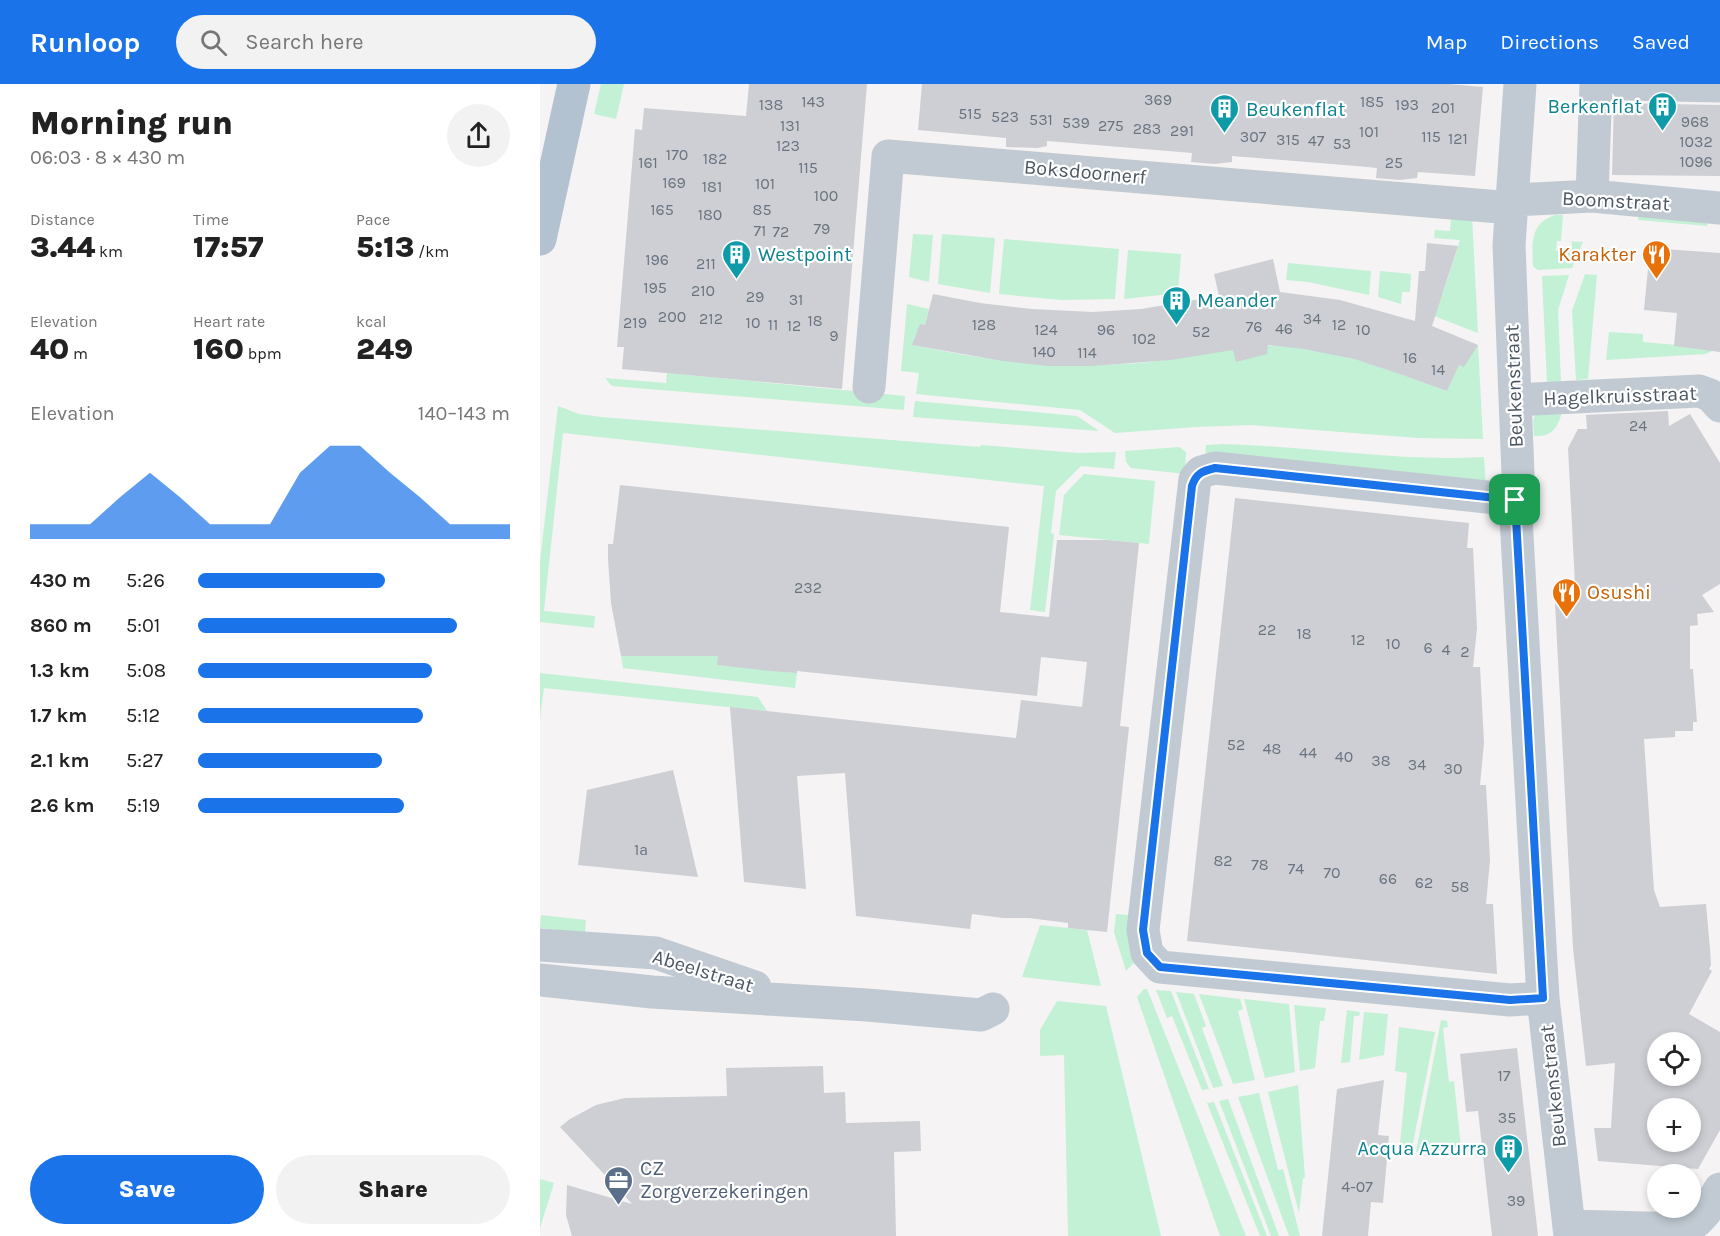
<!DOCTYPE html>
<html lang="en">
<head>
<meta charset="utf-8">
<style>
	body { margin:0; font-family:Karla,sans-serif; background:#f2f2f2; color:#222; height:100vh; display:flex; flex-direction:column; font-size:22px; white-space:nowrap }
	* { box-sizing:border-box; margin:0 }
	p { font-size:20px; color:#767676 }
	.icon { flex:none; width:33px; height:33px; fill:none; stroke:currentColor; stroke-width:2; stroke-linecap:round; stroke-linejoin:round }
	.map { position:relative; flex:1; overflow:hidden }
	.details { display:flex; flex-direction:column; background:#fff; width:540px }
	.details>* { flex:none }
	.tools { position:absolute; left:1107px; top:948px; display:grid; gap:12px }
	.tools a { display:grid; place-items:center; width:54px; height:54px; border-radius:50%; background:#fff; box-shadow:0 3px 9px #0003; font-size:30px }
	.pin { position:absolute; display:grid; place-items:center; width:51px; height:51px; color:#fff; margin:-26px; border-radius:12px; box-shadow:0 3px 9px #0006 }
	.round { display:grid; place-items:center; flex:none; width:63px; height:63px; border-radius:32px; background:#f2f2f2 }
	.headline { display:flex; align-items:center; justify-content:space-between; height:102px; padding:0 30px }
	h1 { font-size:33px; font-weight:800; line-height:45px }
	.metrics { display:grid; grid-template-columns:repeat(3,1fr); gap:9px; height:102px; padding:6px 30px }
	.metrics div { display:grid; align-content:center }
	.metrics b { font-size:30px; font-weight:800 }
	.metrics small { font-size:16px; font-weight:400 }
	.metrics p { font-size:16px }
	.chart { height:168px; padding:12px 30px }
	.chart p { display:flex; justify-content:space-between }
	.chart svg { width:100%; height:108px; margin-top:6px; fill:#1a73e8; opacity:.7 }
	.button { display:flex; gap:12px; margin-top:auto; padding:12px 30px }
	.button a { flex:1; height:69px; border-radius:36px; background:#1a73e8; color:#fff; font-size:24px; font-weight:800; line-height:69px; text-align:center }
	.button a+a { background:#f2f2f2; color:#222 }
	ul { padding:0 30px; list-style:none; font-size:20px }
	li { display:grid; grid-template-columns:96px 72px 1fr; align-items:center; height:45px }
	li i { height:15px; border-radius:8px; background:#1a73e8 }
	header { display:flex; align-items:center; gap:36px; box-sizing:border-box; height:84px; padding:0 30px; background:#1a73e8; color:#fff }
	header strong { font-size:28px }
	nav { display:flex; gap:33px; margin-inline-start:auto; font-size:21px }
	.search { width:420px; height:54px; background:#f2f2f2; display:flex; align-items:center; gap:15px; box-sizing:border-box; padding:0 21px; border-radius:33px; color:#767676; font-size:22px }
	main { display:flex; flex:1; min-height:0 }
	.map>svg:first-child { display:block }
	.green { fill:#c3f1d5 }
	.building { fill:#cdcfd5; fill-rule:evenodd }
	.lines { fill:none; stroke-linecap:round; stroke-linejoin:round }
	.minor { stroke:#c1cad2; stroke-width:33 }
	.major { stroke:#b3c2d1; stroke-width:33 }
	.route-casing { stroke:#fff; stroke-width:12 }
	.route { stroke:#1a73e8; stroke-width:8 }
	.labels { text-anchor:middle; dominant-baseline:central; stroke-width:4.5; stroke-linejoin:round; paint-order:stroke }
	.number-label { font-size:16px; fill:#6b747e }
	.culture-label { font-size:20px; fill:#0d838f; stroke:#fff; text-anchor:start }
	.street-label { font-size:20px; fill:#4a5661; stroke:#fff }
	.food-label { font-size:20px; fill:#c56008; stroke:#fff; text-anchor:end }
	.service-label { font-size:20px; fill:#4e5e75; stroke:#fff; text-anchor:start }
</style>
</head>
<body>
<header>
<strong>Runloop</strong>
<div class="search"><svg class="icon" aria-label="search" viewBox="0 0 24 24"><circle cx="10" cy="10" r="6"/><path d="M15 15l6 6"/></svg>Search here</div>
<nav><a>Map</a><a>Directions</a><a>Saved</a></nav>
</header>
<main>
<section class="details">
<div class="headline"><div><h1>Morning run</h1><p>06:03 · 8 × 430 m</p></div><a class="round"><svg class="icon" aria-label="share" viewBox="0 0 24 24"><path d="M12 15V3M7 8l5-5 5 5M5 13v7h14v-7"/></svg></a></div>
<div class="metrics">
<div><p>Distance</p><b>3.44<small> km</small></b></div>
<div><p>Time</p><b>17:57</b></div>
<div><p>Pace</p><b>5:13<small> /km</small></b></div>
</div>
<div class="metrics">
<div><p>Elevation</p><b>40<small> m</small></b></div>
<div><p>Heart rate</p><b>160<small> bpm</small></b></div>
<div><p>kcal</p><b>249</b></div>
</div>
<div class="chart"><p><span>Elevation</span>140–143 m</p>
<svg viewBox="0 0 160 44" preserveAspectRatio="none"><path d="M0 44V38L10 38L20 38L30 27L40 17L50 27L60 38L70 38L80 38L90 17L100 6L110 6L120 17L130 27L140 38L150 38L160 38V44z"/></svg>
</div>
<ul>
<li><b>430 m</b>5:26<i style="width:60%"></i></li>
<li><b>860 m</b>5:01<i style="width:83%"></i></li>
<li><b>1.3 km</b>5:08<i style="width:75%"></i></li>
<li><b>1.7 km</b>5:12<i style="width:72%"></i></li>
<li><b>2.1 km</b>5:27<i style="width:59%"></i></li>
<li><b>2.6 km</b>5:19<i style="width:66%"></i></li>
</ul>
<div class="button"><a>Save</a><a>Share</a></div>
</section>
<div class="map">
<svg width="1180" height="1152" viewBox="0 0 1180 1152">
	<rect width="100%" height="100%" fill="#f5f3f3"/>
	<path class="green" d="M61 0H84L76 35 54 30Z
		M1099 128 1168 133 1167 142 1098 136Z
		M1016 131H1023L1021 157H1017L1016 167 1031 168 1032 158 1027 157 1043 158 1032 184 998 186 993 182C992 159 990 138 1016 131Z
		M932 132 938 249 876 225 878 210 902 212 920 156 894 154 895 146 910 147 911 133Z
		M373 150 393 151 389 198 369 193Z
		M402 150 455 154 450 209 398 200Z
		M464 155 579 165 575 215 521 216 459 210Z
		M588 166 641 170 638 209 584 215Z
		M748 179 831 187 829 211 768 198 746 196Z
		M840 187 871 190 870 208H862L861 220 838 213Z
		M1045 190 1057 191 1048 295 1036 296 1032 227Z
		M1029 191 1018 226 1021 298 1007 299 1002 192Z
		M367 220 389 225 385 241 373 261C451 278 529 286 609 278 652 274 696 260 740 262 797 266 854 286 907 307L919 280 938 261 943 355 878 354 711 341 656 343 575 349 540 326 376 310 379 289 361 287Z
		M1069 248 1103 250V258L1172 264V267L1166 270 1066 276Z
		M127 289 365 312 364 326 72 302 65 294 126 299Z
		M375 317 537 332 559 347 373 333Z
		M18 322 39 330 61 333 440 363 441 361 538 369 576 368 574 385 541 382 516 407 511 449 514 450 505 528 490 526 504 402 23 349 4 527 55 532 54 544 0 538V477Z
		M996 327 1022 328C1017 345 1012 353 994 352L993 337Z
		M682 360C769 362 857 378 944 373L946 403 665 378 666 361Z
		M639 363 646 368 645 390 591 384 586 378 585 367Z
		M544 390 615 397 609 460 519 451 524 411Z
		M81 572H178V581L235 586 231 593 235 587 257 589 255 604 83 584Z
		M0 589 218 613 227 627 4 604 0 633Z
		M576 830 598 832 602 871 586 887 574 848Z
		M1 831 46 836 45 849 0 844Z
		M500 841 547 846 561 902 482 893Z
		M604 905H607L706 1152H680L597 913Z
		M616 906 631 907 669 1005 662 1006 632 932 627 934Z
		M636 908 654 910 666 942 662 944 683 1002 673 1004Z
		M659 910 700 915 703 925 698 927 715 996 693 1000Z
		M704 915 749 920 755 988 725 994Z
		M517 917 566 922 621 1152H528L524 971 500 972V946Z
		M754 921 786 924 784 937H780L775 984 760 987Z
		M807 926 820 928 819 932H814L810 978 801 979Z
		M824 928 848 930 844 971 819 976Z
		M901 936 907 937 908 943 903 944 909 998 914 997 921 1063 876 1068Z
		M859 943 895 948 871 1069 859 1070 867 989 855 987Z
		M758 1001 765 1094H763L759 1129 728 1008Z
		M719 1009 738 1086 743 1085 760 1152H749L698 1013Z
		M688 1015 739 1152H731L679 1017Z
		M674 1018 727 1152H720L667 1019Z
		M0 1095 14 1099 0 1144Z"/>
	<path class="building" d="M209 0H327L302 305 82 285 84 263H77L95 45 102 46 104 24 206 32Z
		M382 0H909L943 3 935 92 878 88 877 94 859 96 836 94 837 84 816 82 692 72V78L674 80 651 78 652 69 507 57V62L498 64 466 63V54L378 46Z
		M1074 19 1180 21V92L1072 91Z
		M887 159 918 162 892 242 938 261 924 283 919 281 907 307 860 290 814 275 764 265 728 261 727 270 696 278 693 266 631 276 552 282H508L463 277 372 261 380 240 385 241 393 210 440 219 492 225 553 228 601 225 679 212 674 190 733 175 740 208 800 216 875 237 879 187H885Z
		M1110 164 1180 169V268L1134 262 1137 229 1104 226Z
		M1128 327 1129 342 1150 330 1180 379V500L1162 511 1174 528 1157 530 1158 541 1150 542V585H1153L1157 638H1153V647H1135V653L1104 655 1114 806 1120 823 1166 820 1170 865 1171 881 1169 885 1172 887 1149 930 1180 948V1046L1158 1085 1058 1077 1054 1044H1071L1075 979 1046 982 1033 864 1014 500H1035L1028 364 1038 345H1047L1046 331ZM1118 958H1150V992H1118ZM1118 1024H1150V1058H1118Z
		M80 401 469 443 460 528 509 533 517 456H568L599 459 580 642 589 643 567 848 528 844V839L489 834H463L432 830 430 845 316 832 305 689 257 692 266 805 204 798 190 623 476 654 481 616 542 623 547 578 501 573 497 612 257 587V589L230 587 177 581 178 572H81L71 519 68 475V460H73Z
		M695 414 929 439 927 464H933L937 544 933 583H940L944 659 940 701H946L950 776 946 820H953L957 890 647 857Z
		M133 686 158 793 38 781 47 706Z
		M977 964 998 1152H952L938 1027 926 1028 920 970Z
		M283 982 284 1009 305 1008 306 1039 380 1037 381 1067 354 1068 356 1152H32L26 1131 27 1101 92 1120 20 1043 30 1035 56 1021 85 1014 187 1012 186 984Z
		M844 996 838 1051 849 1052 843 1119 831 1118 828 1152H782L797 1005Z"/>
	<g class="lines">
		<path class="minor" d="M980 0 969 161 978 390 975 416 1003 914 1030 1152
			M1086 0 1180 2
			M1052 112 1056 0
			M972 116 1052 112 1180 124
			M329 303 348 72 972 124
			M975 316 1159 307 1170 311 1180 322
			M975 416 675 384 661 388 655 395 603 846 607 869 620 883 970 916 1003 914
			M0 861 116 869 215 903
			M0 896 112 908 327 921 441 931 453 925
			M1029 1142 1145 1145C1163 1136 1170 1121 1180 1105"/>
		<path class="major" d="M0 155 34 0"/>
	</g>
	<g class="lines">
		<defs>
			<path id="route" d="M675 384 975 416 1003 914 970 916 620 883 607 869 603 846 652 402C656 389 663 387 675 384Z"/>
		</defs>
		<use href="#route" class="route-casing"/>
		<use href="#route" class="route"/>
	</g>
	<defs>
		<symbol id="building-pin" viewBox="-11 -11 22 30"><path d="M0 17L-7.5 6A9.5 9.5 0 1 1 7.5 6Z" fill="#0f9aa8" stroke="#fff"/><path d="M-4-6H4V6H1V3H-1V6H-4ZM-2.5-4.3h1.7v1.8h-1.7ZM.8-4.3h1.7v1.8H.8ZM-2.5-1h1.7V.8h-1.7ZM.8-1h1.7V.8H.8Z" fill="#fff"/></symbol>
		<symbol id="restaurant-pin" viewBox="-11 -11 22 30"><path d="M0 17L-7.5 6A9.5 9.5 0 1 1 7.5 6Z" fill="#e8710a" stroke="#fff"/><path d="M-5-6h1v4h1v-4h1v4h1v-4h1v5L-1.5 .5V6h-2V.5L-5-1ZM5-6V6H3V1.5H1.5Q1.5-4 5-6Z" fill="#fff"/></symbol>
		<symbol id="office-pin" viewBox="-11 -11 22 30"><path d="M0 17L-7.5 6A9.5 9.5 0 1 1 7.5 6Z" fill="#5c6f8a" stroke="#fff"/><path d="M-6-3h4V-5.5h4V-3h4V5H-6ZM-1-4.5V-3h2v-1.5ZM-6 0V1H6V0Z" fill="#fff"/></symbol>
	</defs>
	<g fill-rule="evenodd">
		<use href="#building-pin" x="1106" y="6" width="33" height="45"/>
		<use href="#building-pin" x="668" y="8" width="33" height="45"/>
		<use href="#building-pin" x="180" y="154" width="33" height="45"/>
		<use href="#restaurant-pin" x="1100" y="154" width="33" height="45"/>
		<use href="#building-pin" x="620" y="200" width="33" height="45"/>
		<use href="#restaurant-pin" x="1010" y="492" width="33" height="45"/>
		<use href="#building-pin" x="952" y="1048" width="33" height="45"/>
		<use href="#office-pin" x="62" y="1080" width="33" height="45"/>
	</g>
	<g class="labels">
		<g class="number-label">
			<text x="618" y="15">369</text>
			<text x="273" y="17">143</text>
			<text x="832" y="17">185</text>
			<text x="231" y="20">138</text>
			<text x="867" y="20">193</text>
			<text x="903" y="23">201</text>
			<text x="430" y="29">515</text>
			<text x="465" y="32">523</text>
			<text x="501" y="35">531</text>
			<text x="1155" y="37">968</text>
			<text x="536" y="38">539</text>
			<text x="250" y="41">131</text>
			<text x="571" y="41">275</text>
			<text x="607" y="44">283</text>
			<text x="642" y="46">291</text>
			<text x="829" y="47">101</text>
			<text x="713" y="52">307</text>
			<text x="891" y="52">115</text>
			<text x="918" y="54">121</text>
			<text x="748" y="55">315</text>
			<text x="776" y="56">47</text>
			<text x="1156" y="57">1032</text>
			<text x="802" y="59">53</text>
			<text x="248" y="61">123</text>
			<text x="137" y="70">170</text>
			<text x="175" y="74">182</text>
			<text x="1156" y="77">1096</text>
			<text x="108" y="78">161</text>
			<text x="854" y="78">25</text>
			<text x="268" y="83">115</text>
			<text x="134" y="98">169</text>
			<text x="225" y="99">101</text>
			<text x="172" y="102">181</text>
			<text x="286" y="111">100</text>
			<text x="122" y="125">165</text>
			<text x="222" y="125">85</text>
			<text x="170" y="130">180</text>
			<text x="282" y="144">79</text>
			<text x="220" y="146">71</text>
			<text x="241" y="147">72</text>
			<text x="117" y="175">196</text>
			<text x="166" y="179">211</text>
			<text x="115" y="203">195</text>
			<text x="163" y="206">210</text>
			<text x="215" y="212">29</text>
			<text x="256" y="215">31</text>
			<text x="132" y="232">200</text>
			<text x="171" y="234">212</text>
			<text x="772" y="234">34</text>
			<text x="275" y="236">18</text>
			<text x="95" y="238">219</text>
			<text x="213" y="238">10</text>
			<text x="233" y="240">11</text>
			<text x="444" y="240">128</text>
			<text x="799" y="240">12</text>
			<text x="254" y="241">12</text>
			<text x="714" y="242">76</text>
			<text x="744" y="244">46</text>
			<text x="506" y="245">124</text>
			<text x="566" y="245">96</text>
			<text x="823" y="245">10</text>
			<text x="661" y="247">52</text>
			<text x="294" y="251">9</text>
			<text x="604" y="254">102</text>
			<text x="504" y="267">140</text>
			<text x="547" y="268">114</text>
			<text x="870" y="273">16</text>
			<text x="898" y="285">14</text>
			<text x="1098" y="341">24</text>
			<text x="268" y="503">232</text>
			<text x="727" y="545">22</text>
			<text x="764" y="549">18</text>
			<text x="818" y="555">12</text>
			<text x="853" y="559">10</text>
			<text x="888" y="563">6</text>
			<text x="906" y="565">4</text>
			<text x="925" y="567">2</text>
			<text x="696" y="660">52</text>
			<text x="732" y="664">48</text>
			<text x="768" y="668">44</text>
			<text x="804" y="672">40</text>
			<text x="841" y="676">38</text>
			<text x="877" y="680">34</text>
			<text x="913" y="684">30</text>
			<text x="101" y="765">1a</text>
			<text x="683" y="776">82</text>
			<text x="720" y="780">78</text>
			<text x="756" y="784">74</text>
			<text x="792" y="788">70</text>
			<text x="848" y="794">66</text>
			<text x="884" y="798">62</text>
			<text x="920" y="802">58</text>
			<text x="964" y="991">17</text>
			<text x="967" y="1033">35</text>
			<text x="817" y="1102">4-07</text>
			<text x="976" y="1116">39</text>
		</g>
		<g class="culture-label">
			<text x="1102" y="22" text-anchor="end">Berkenflat</text>
			<text x="706" y="25">Beukenflat</text>
			<text x="218" y="170">Westpoint</text>
			<text x="657" y="216">Meander</text>
			<text x="947" y="1064" text-anchor="end">Acqua Azzurra</text>
		</g>
		<g class="street-label">
			<text transform="translate(545 88) rotate(5)">Boksdoornerf</text>
			<text transform="translate(1076 117) rotate(3)">Boomstraat</text>
			<text transform="translate(974 302) rotate(-92)">Beukenstraat</text>
			<text transform="translate(1080 312) rotate(-2)">Hagelkruisstraat</text>
			<text transform="translate(163 887) rotate(17)">Abeelstraat</text>
			<text transform="translate(1013 1002) rotate(-96)">Beukenstraat</text>
		</g>
		<g class="food-label">
			<text x="1096" y="170">Karakter</text>
			<text x="1047" y="508" text-anchor="start">Osushi</text>
		</g>
		<g class="service-label">
			<text x="100" y="1084">CZ<tspan x="100" dy="23">Zorgverzekeringen</tspan></text>
		</g>
	</g>
</svg>
<div class="tools">
<a><svg class="icon" aria-label="locate" viewBox="0 0 24 24"><circle cx="12" cy="12" r="6"/><path d="M12 2v4M12 18v4M2 12h4M18 12h4"/></svg></a>
<a>+</a>
<a>−</a>
</div>
<div class="pin" style="left:975px;top:416px;background:#1e9e55"><svg class="icon" aria-label="arrive" viewBox="0 0 24 24"><path d="M6 21V4h12l-3 4 3 4H6"/></svg></div>
</div>
</main>
</body>
</html>
